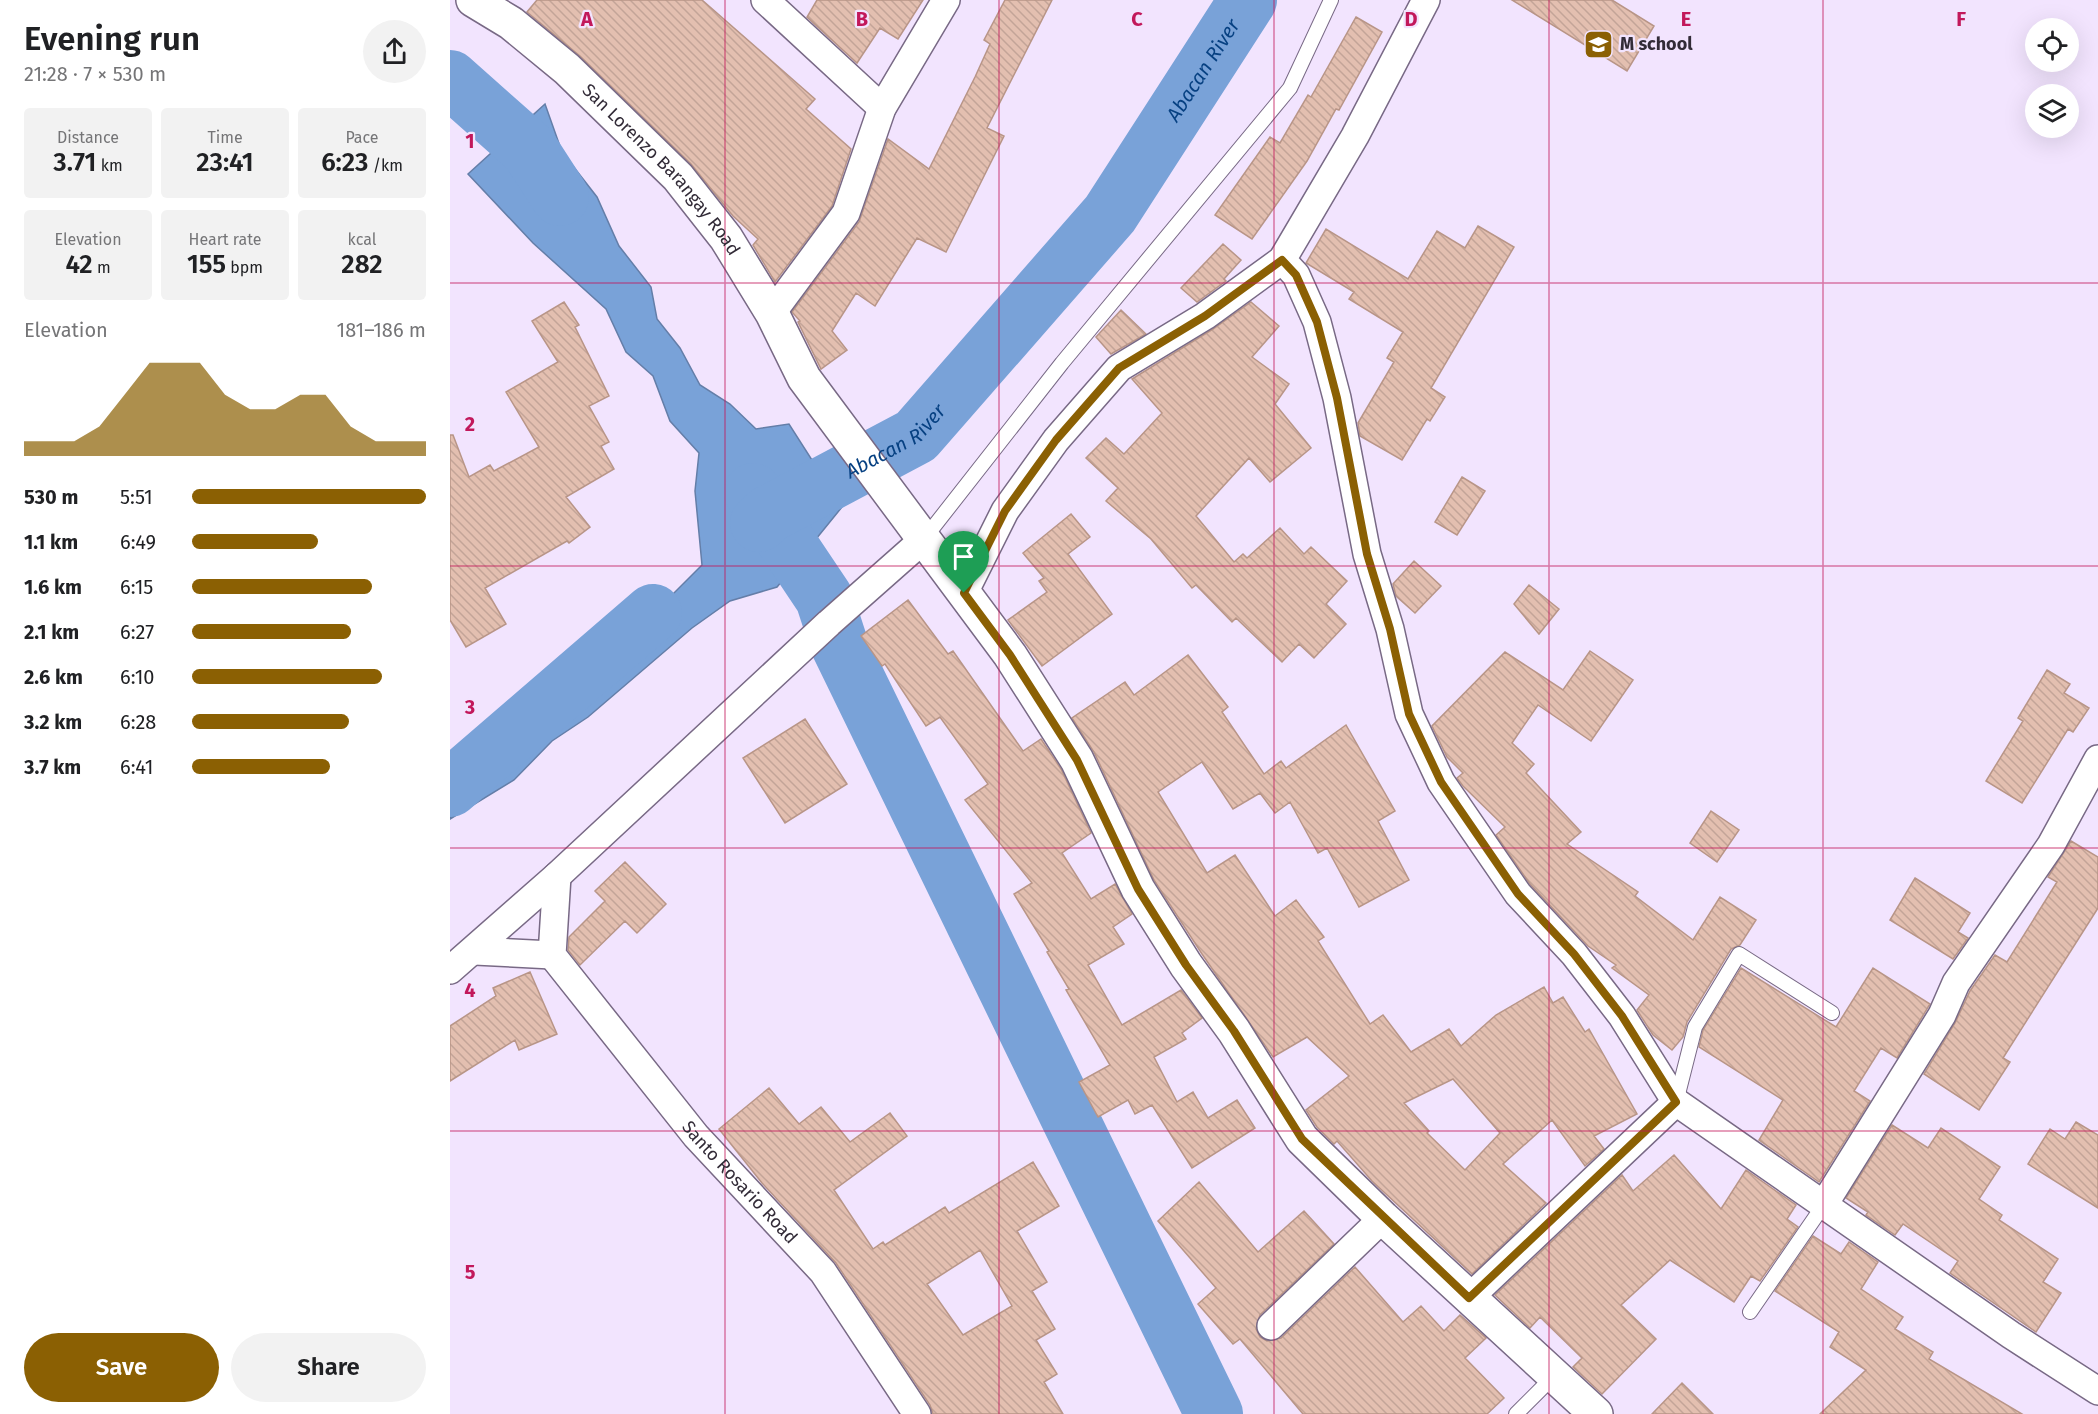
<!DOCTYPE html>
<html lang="en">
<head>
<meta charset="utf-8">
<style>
	body { margin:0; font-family:"Fira Sans",sans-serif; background:#f2f2f2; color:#202124; height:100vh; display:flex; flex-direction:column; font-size:22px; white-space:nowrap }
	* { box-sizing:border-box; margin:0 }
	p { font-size:20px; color:#757577 }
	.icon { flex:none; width:33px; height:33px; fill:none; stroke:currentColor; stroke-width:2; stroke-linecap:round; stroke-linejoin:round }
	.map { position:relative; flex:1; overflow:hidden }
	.side { display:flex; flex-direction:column; background:#fff; width:450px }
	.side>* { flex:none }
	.fabs { position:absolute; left:1575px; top:18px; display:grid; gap:12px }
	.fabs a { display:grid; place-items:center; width:54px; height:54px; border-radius:50%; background:#fff; box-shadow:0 6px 24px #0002; font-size:30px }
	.pin { position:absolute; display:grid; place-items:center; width:51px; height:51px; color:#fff; margin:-62px -26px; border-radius:50% 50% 50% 0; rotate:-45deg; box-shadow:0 0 6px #0007 }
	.pin .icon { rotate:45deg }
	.round { display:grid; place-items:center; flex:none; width:63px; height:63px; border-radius:32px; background:#f2f2f2 }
	.head { display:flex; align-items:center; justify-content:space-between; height:102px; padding:0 24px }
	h1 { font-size:33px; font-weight:600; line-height:45px }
	.stats { display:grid; grid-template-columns:repeat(3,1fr); gap:9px; height:102px; padding:6px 24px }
	.stats div { display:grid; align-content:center; border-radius:6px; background:#f2f2f2; text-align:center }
	.stats b { font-size:26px; font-weight:600 }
	.stats small { font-size:16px; font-weight:400 }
	.stats p { font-size:16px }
	.chart { height:168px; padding:12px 24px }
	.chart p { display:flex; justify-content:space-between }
	.chart svg { width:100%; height:108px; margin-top:6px; fill:#8b6003; opacity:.7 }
	.primary-button { display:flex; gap:12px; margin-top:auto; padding:12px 24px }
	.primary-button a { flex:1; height:69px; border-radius:36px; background:#8b6003; color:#fff; font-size:24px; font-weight:600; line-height:69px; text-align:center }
	.primary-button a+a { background:#f2f2f2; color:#202124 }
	ul { padding:0 24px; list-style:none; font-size:20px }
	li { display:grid; grid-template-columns:96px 72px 1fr; align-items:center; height:45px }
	li i { height:15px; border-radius:8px; background:#8b6003 }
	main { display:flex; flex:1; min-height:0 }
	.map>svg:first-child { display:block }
	.water { fill:#79a2d8; stroke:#647ea8; stroke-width:1.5 }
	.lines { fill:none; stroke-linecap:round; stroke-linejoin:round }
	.river { stroke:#79a2d8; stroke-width:58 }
	.building { fill:url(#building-back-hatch); stroke:#b89587; stroke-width:1.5; fill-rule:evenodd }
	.service-casing { stroke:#786985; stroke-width:16 }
	.minor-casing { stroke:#786985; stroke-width:30 }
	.tertiary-casing { stroke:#786985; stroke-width:36 }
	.service { stroke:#fff; stroke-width:14 }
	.minor { stroke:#fff; stroke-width:27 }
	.tertiary { stroke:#fff; stroke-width:33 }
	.route-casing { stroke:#fff; stroke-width:12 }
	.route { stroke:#8b6003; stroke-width:8 }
	.grid { fill:none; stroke:#c2185b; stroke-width:1.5; stroke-opacity:0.55 }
	.labels { text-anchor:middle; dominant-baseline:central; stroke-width:4.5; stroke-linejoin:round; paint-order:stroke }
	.poi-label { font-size:18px; font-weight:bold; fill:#322b37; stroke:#f2e4fe; text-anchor:start }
	.street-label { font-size:18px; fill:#322b37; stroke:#f2e4fe }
	.water-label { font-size:20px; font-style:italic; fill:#074182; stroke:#f2e4fe }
	.grid-label { font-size:20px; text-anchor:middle; font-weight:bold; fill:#c2185b; stroke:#f2e4fe; stroke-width:4.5; stroke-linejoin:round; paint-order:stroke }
</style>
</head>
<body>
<main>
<section class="side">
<div class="head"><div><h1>Evening run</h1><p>21:28 · 7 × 530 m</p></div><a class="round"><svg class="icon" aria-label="share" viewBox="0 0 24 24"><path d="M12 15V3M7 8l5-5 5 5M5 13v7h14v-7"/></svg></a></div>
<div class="stats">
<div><p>Distance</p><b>3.71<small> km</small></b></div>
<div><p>Time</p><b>23:41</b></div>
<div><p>Pace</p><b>6:23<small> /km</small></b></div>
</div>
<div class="stats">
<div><p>Elevation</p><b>42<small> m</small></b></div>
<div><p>Heart rate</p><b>155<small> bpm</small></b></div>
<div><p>kcal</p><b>282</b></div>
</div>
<div class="chart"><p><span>Elevation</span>181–186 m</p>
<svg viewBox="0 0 160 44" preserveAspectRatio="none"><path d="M0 44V38L10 38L20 38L30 32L40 19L50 6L60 6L70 6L80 19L90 25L100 25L110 19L120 19L130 32L140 38L150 38L160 38V44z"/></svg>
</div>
<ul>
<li><b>530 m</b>5:51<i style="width:100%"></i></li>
<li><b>1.1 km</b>6:49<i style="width:54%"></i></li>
<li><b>1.6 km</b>6:15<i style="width:77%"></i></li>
<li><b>2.1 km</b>6:27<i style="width:68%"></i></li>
<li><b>2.6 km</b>6:10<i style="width:81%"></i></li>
<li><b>3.2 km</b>6:28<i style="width:67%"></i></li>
<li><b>3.7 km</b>6:41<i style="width:59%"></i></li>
</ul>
<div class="primary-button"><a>Save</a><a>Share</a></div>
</section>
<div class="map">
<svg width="1648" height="1414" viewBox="0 0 1648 1414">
	<defs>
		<pattern id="building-back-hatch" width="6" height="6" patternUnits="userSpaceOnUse" patternTransform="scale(1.5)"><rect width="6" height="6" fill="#e3bfb0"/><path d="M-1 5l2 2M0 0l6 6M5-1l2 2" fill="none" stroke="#c3a498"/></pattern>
	</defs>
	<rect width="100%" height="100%" fill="#f2e4fe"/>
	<path class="water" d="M95 104 112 152 147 197 169 246 201 287 207 319 230 348 250 385 280 404 306 429 339 424 392 507 327 587 280 601 242 628 138 717 102 741 64 780 0 819V775L114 696 169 634 220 597 252 565 245 491 249 453 220 421 203 376 176 352 156 309 83 243 18 174Z"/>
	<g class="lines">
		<g class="river">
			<path d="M0 79 79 149 110 197"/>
			<path d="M303 492 374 598 389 644 764 1414"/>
			<path id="s1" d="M309 523 319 514 466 436 660 214 798 0"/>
			<path d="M0 788 203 613"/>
		</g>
	</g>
	<path class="building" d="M87 0H252L365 99 356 109 401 149 382 206 325 282 303 245 308 239 283 216 241 164 130 56 77 12Z
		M367 0H473L448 39 430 28 407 63 357 17Z
		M555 0H602L537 128 554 136 496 252 467 238 425 306 406 293 382 331 397 350 371 369 348 322 350 321 342 312 409 222 438 139 479 169 525 77 540 44 534 40Z
		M1062 0H1162L1204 26 1177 71Z
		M906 17 932 32 889 110 886 109 857 161 802 239 765 215 820 137 830 143 858 95 861 97Z
		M1028 226 1064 247 981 388 995 397 980 421 977 419 952 460 910 436 908 423 944 362 937 358 953 332 899 299 904 292 856 263 876 229 958 279 987 231 1015 248Z
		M773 244 791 260 774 279 776 281 747 302 731 288Z
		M114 302 129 325 125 327 159 396 139 406 159 442 151 446 164 469 116 497 140 527 119 543 117 541 35 588 56 624 16 647 0 620V435H3L19 477 40 465 44 471 89 447 56 392 108 362 82 321Z
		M801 302 829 326 802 357 839 384 825 404 861 448 820 482 799 458 746 516 784 562 793 554 797 558 830 528 854 554 861 547 897 581 876 604 896 624 864 658 849 644 832 662 786 618 782 622 746 585 742 588 701 539 656 501 668 488 636 458 656 438 674 454 712 413 682 379 763 329Z
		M671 310 696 334 661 354 646 337Z
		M1012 477 1035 491 1007 535 985 522Z
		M621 514 640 537 618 554 662 614 592 666 558 620 597 592 589 581 594 578 573 553Z
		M964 561 991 586 965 613 946 596 943 584Z
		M1079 585 1109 609 1089 634 1064 604Z
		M458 600 498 654 503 651 573 751 591 739 611 769 641 833 612 853 641 899 665 884 682 914 663 927 674 944 638 965 672 1025 731 990 752 1018 732 1033 736 1039 704 1057 727 1102 743 1092 758 1118 787 1100 805 1128 742 1168 702 1105 685 1114 678 1100 648 1117 629 1082 660 1065 616 990 619 989 597 952 599 951 564 894 582 883 515 800 538 784 490 717 476 726 435 664 432 666 411 636Z
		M1140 651 1183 680 1141 741 1088 705 1062 743 1084 764 1076 773 1131 832 1117 844 1188 892 1185 896 1243 940 1270 897 1306 920 1290 945 1281 949 1237 1022 1233 1037 1222 1050 1203 1035 1187 1010 1199 995 1162 968 1166 965 1138 946 1080 884 1046 835 1055 827 1013 786 1007 778 1013 773 997 757 982 726 1055 652 1113 690Z
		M738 655 778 707 772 712 814 774 831 761 836 768 896 725 945 811 928 821 959 880 909 907 877 848 868 853 840 802 825 813 810 793 783 809 752 762 708 792 757 873 785 855 825 916 846 900 874 937 868 941 920 1024 933 1015 961 1052 999 1029 1011 1046 1046 1015 1094 987 1103 1003 1113 997 1135 1032 1139 1029 1187 1114 1144 1136 1154 1149 1135 1166 1102 1120 1053 1164 1096 1203 1022 1274 922 1181 887 1141 884 1144 867 1127 856 1110 899 1076 857 1037 823 1057 752 954 704 880 644 752 622 718 675 682 684 695ZM1003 1079 1050 1133 1015 1170 977 1133 979 1131 954 1103Z
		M1597 670 1620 684 1614 693 1639 708 1623 732 1618 729 1572 803 1536 781 1573 721 1568 718Z
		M355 719 397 784 335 823 293 758Z
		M1261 811 1289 830 1267 862 1240 843Z
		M1621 841 1648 857V908L1553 1058 1560 1062 1529 1110 1474 1074 1505 1023 1520 991 1545 955 1557 962 1607 882 1598 877Z
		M175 862 216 904 187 933 175 921 130 965 118 950 119 937 155 901 145 891Z
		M1465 878 1520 913 1508 932 1518 938 1503 959 1440 920Z
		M1291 968 1386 1027 1423 968 1480 1004 1447 1058 1431 1048 1404 1091 1420 1101 1369 1182 1309 1140 1333 1100 1249 1047 1253 1030Z
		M80 972 107 1034 69 1050 65 1040 0 1081V1026L46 996 43 988Z
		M319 1088 349 1124 371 1107 400 1142 440 1113 457 1136 384 1190 423 1249 433 1242 435 1245 495 1207 499 1213 583 1162 609 1206 567 1231 597 1282 582 1291 605 1329 586 1340 607 1374 594 1382 613 1414H483L480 1405 386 1263 312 1183 269 1129ZM530 1250 562 1306 513 1335 477 1284Z
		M1626 1122 1648 1135V1208L1578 1164 1600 1129 1615 1139Z
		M1442 1125 1478 1148 1491 1128 1550 1167 1529 1199 1552 1215 1549 1220 1608 1259 1593 1282 1611 1293 1586 1332 1500 1273 1508 1261 1453 1224 1445 1235 1416 1215 1418 1212 1396 1198Z
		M1224 1155 1271 1209 1296 1170 1346 1205 1337 1219 1348 1227 1310 1281 1301 1276 1284 1302 1220 1260 1171 1305 1206 1339 1152 1394 1123 1367 1132 1358 1090 1317 1080 1328 1045 1295 1172 1175 1183 1191Z
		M749 1182 808 1252 854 1211 884 1244 810 1315 806 1329 810 1337 817 1341 831 1338 905 1267 953 1322 971 1306 994 1331 1010 1315 1036 1338 1015 1358 1054 1398 1037 1414H853L790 1339 783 1344 748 1304 766 1288 708 1221Z
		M1363 1236 1391 1254 1399 1242 1428 1262 1411 1289 1453 1317 1445 1329 1483 1352 1479 1359 1572 1414H1370L1416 1370 1380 1347 1389 1332 1325 1291Z
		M1232 1383 1263 1414H1202Z"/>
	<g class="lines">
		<defs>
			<path id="service" d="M474 539 612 363 840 88 881 0
				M1226 1102 1245 1027 1289 954 1382 1013
				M1300 1312 1373 1206
				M1066 1414 1103 1377"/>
			<g id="minor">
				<path d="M315 0 432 108"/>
				<path d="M976 0 905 136 832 260 846 275 867 322 887 398 917 554 940 629 959 714 991 782 1068 894 1124 954 1172 1016 1226 1102 1561 1335 1648 1391"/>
				<path d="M322 313 396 213 432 108 496 0"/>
				<path d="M514 593 555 511 606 440 669 368 755 316 832 260"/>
				<path id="s2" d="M107 876 102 955 246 1136 373 1272 467 1414"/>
				<path d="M25 951 102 955"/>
				<path d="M0 970 107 876 379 623 474 539"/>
				<path d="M1373 1206 1492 1015 1506 983 1601 845 1648 759"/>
				<path d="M1019 1298 1226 1102"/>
				<path d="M821 1326 933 1218"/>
			</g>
			<g id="tertiary">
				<path id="s3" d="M23 0 61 23 117 69 228 177 276 238 322 313 354 378 560 655 627 760 688 889 736 965 784 1031 852 1139 933 1218 1146 1414"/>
			</g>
		</defs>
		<use href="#service" class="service-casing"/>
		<use href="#minor" class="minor-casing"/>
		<use href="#tertiary" class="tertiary-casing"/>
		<use href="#service" class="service"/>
		<use href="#minor" class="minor"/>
		<use href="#tertiary" class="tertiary"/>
	</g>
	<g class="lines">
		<defs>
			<path id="route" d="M832 260 846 275 867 322 887 398 917 554 940 629 959 714 991 782 1068 894 1124 954 1172 1016 1226 1102 1019 1298 852 1139 784 1031 736 965 688 889 627 760 560 655 514 593 555 511 606 440 669 368 755 316Z"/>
		</defs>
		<use href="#route" class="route-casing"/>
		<use href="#route" class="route"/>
	</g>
	<path class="grid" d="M275 0V1414M549 0V1414M824 0V1414M1099 0V1414M1373 0V1414M0 283H1648M0 566H1648M0 848H1648M0 1131H1648"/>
	<defs>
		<symbol id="school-square" viewBox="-11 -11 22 22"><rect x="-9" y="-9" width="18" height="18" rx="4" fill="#8b6003" stroke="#f2e4fe"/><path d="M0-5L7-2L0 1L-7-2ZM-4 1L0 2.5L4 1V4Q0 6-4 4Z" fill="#fff"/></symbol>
	</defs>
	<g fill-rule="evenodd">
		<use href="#school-square" x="1132" y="28" width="33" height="33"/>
	</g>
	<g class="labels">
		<g class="poi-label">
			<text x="1170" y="44">M school</text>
		</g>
		<g class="street-label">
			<text stroke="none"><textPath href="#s3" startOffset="255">San Lorenzo Barangay Road</textPath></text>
			<text stroke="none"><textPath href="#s2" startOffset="374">Santo Rosario Road</textPath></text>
		</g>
		<g class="water-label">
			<text stroke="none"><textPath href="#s1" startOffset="646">Abacan River</textPath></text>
			<text stroke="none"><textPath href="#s1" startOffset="160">Abacan River</textPath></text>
		</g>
	</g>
	<g class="grid-label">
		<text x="137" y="26">A</text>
		<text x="412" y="26">B</text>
		<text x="687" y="26">C</text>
		<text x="961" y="26">D</text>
		<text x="1236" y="26">E</text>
		<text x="1511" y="26">F</text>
		<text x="20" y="148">1</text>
		<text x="20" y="431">2</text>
		<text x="20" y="714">3</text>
		<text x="20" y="997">4</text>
		<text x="20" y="1279">5</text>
	</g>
</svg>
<div class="fabs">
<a><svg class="icon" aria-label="locate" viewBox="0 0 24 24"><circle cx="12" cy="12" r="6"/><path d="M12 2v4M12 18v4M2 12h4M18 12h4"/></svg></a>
<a><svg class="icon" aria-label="layers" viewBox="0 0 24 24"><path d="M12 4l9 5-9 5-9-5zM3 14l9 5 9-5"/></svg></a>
</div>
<div class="pin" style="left:514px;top:593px;background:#1e9e55"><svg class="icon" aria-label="arrive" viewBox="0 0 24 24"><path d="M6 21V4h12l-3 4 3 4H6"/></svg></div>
</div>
</main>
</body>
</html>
